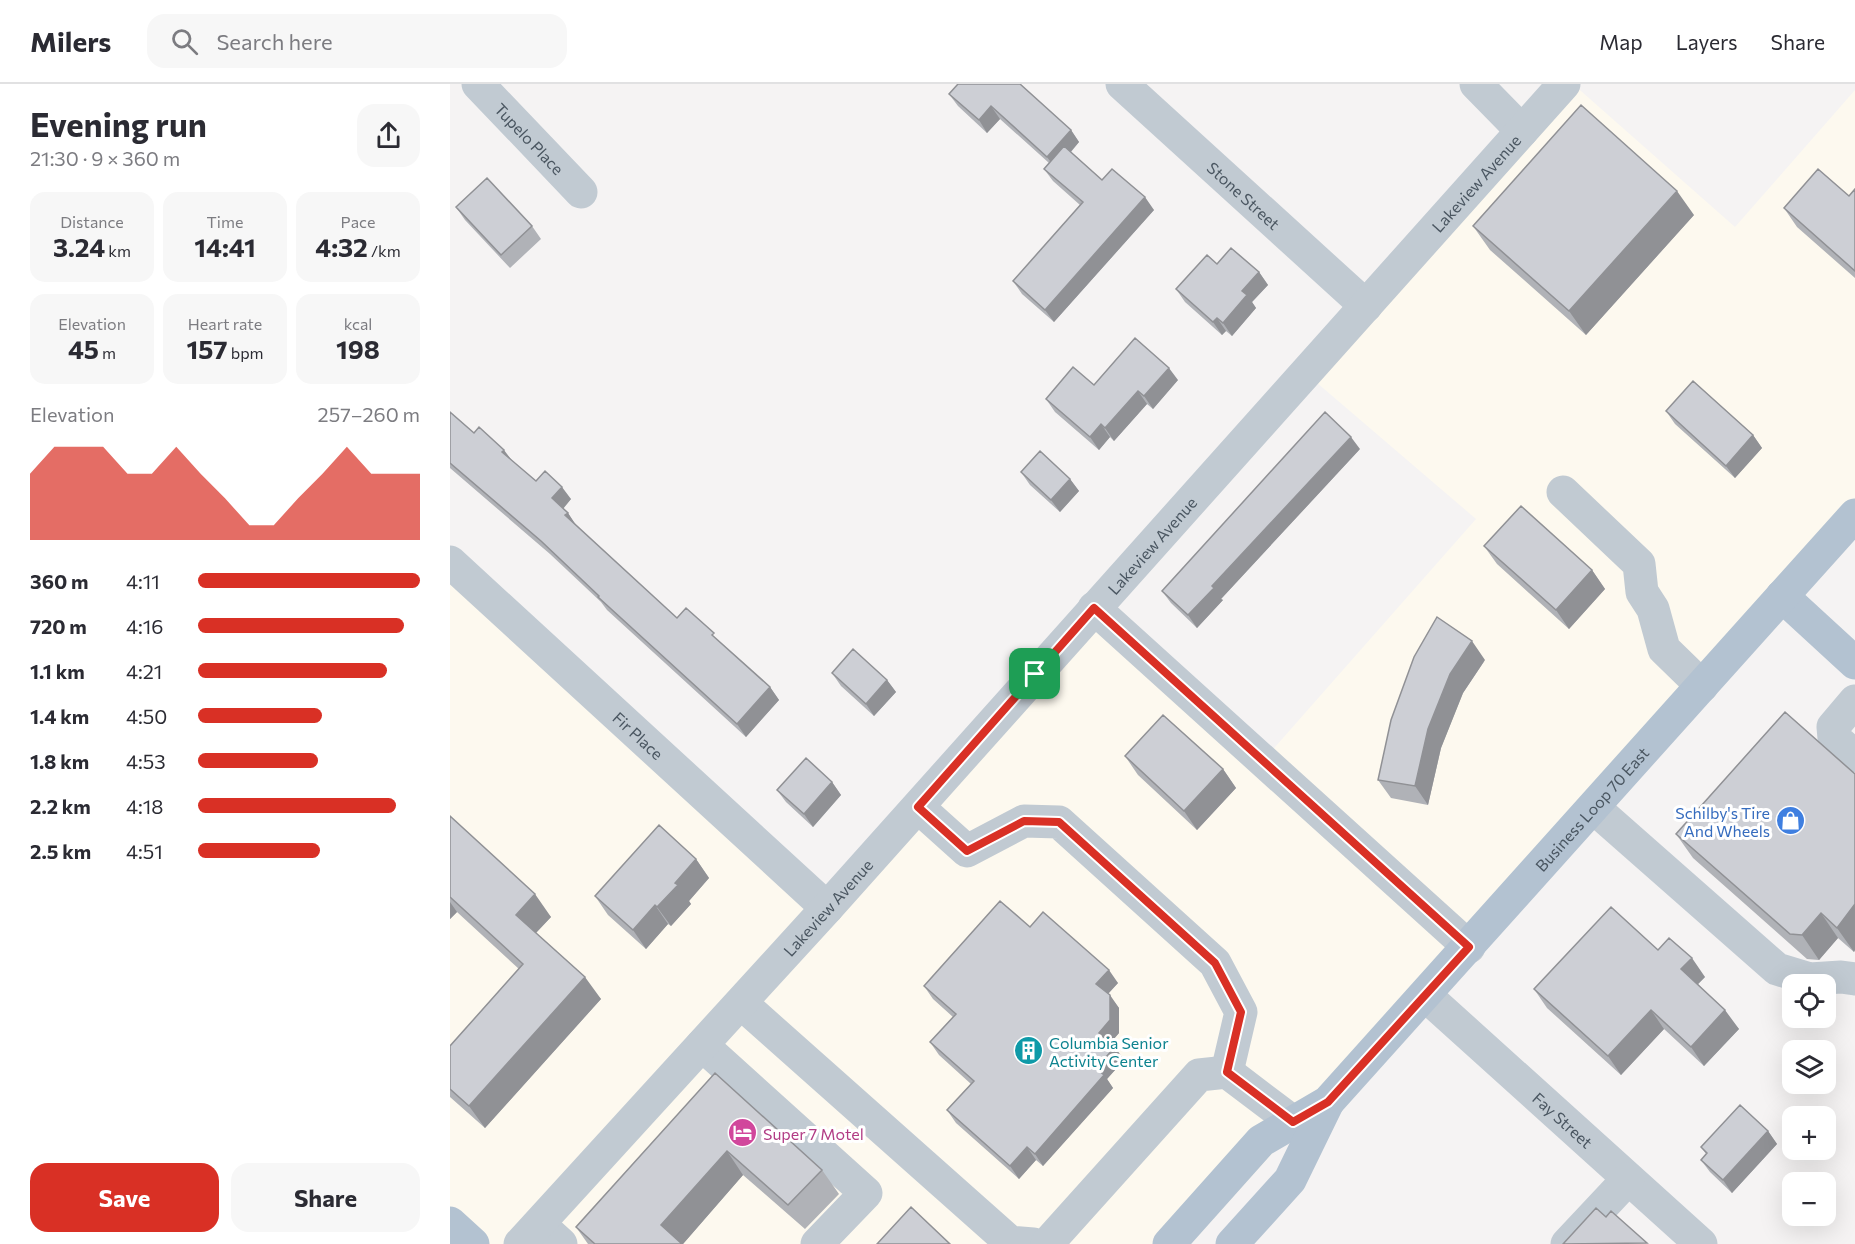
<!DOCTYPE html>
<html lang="en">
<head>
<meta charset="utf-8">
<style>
	body { margin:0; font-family:Commissioner,sans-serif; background:#f7f7f7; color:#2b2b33; height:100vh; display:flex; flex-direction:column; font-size:22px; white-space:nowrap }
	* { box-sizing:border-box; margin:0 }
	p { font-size:20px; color:#7c7c81 }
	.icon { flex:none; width:33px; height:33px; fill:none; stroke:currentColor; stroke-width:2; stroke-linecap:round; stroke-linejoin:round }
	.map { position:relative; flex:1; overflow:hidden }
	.drawer { display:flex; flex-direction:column; background:#fff; width:450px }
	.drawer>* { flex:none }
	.fabs { position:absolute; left:1332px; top:890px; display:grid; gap:12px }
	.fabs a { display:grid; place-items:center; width:54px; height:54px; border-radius:12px; background:#fff; box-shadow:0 6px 24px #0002; font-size:30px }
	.pin { position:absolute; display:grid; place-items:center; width:51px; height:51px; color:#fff; margin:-26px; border-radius:12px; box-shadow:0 3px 9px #0006 }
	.round { display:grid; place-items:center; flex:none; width:63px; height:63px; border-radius:18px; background:#f7f7f7 }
	.headline { display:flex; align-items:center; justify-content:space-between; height:102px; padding:0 30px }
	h1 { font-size:33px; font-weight:700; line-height:45px }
	.stats { display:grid; grid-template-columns:repeat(3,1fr); gap:9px; height:102px; padding:6px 30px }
	.stats div { display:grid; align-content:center; border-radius:15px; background:#f7f7f7; text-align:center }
	.stats b { font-size:26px; font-weight:700 }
	.stats small { font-size:16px; font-weight:400 }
	.stats p { font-size:16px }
	.chart { height:168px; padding:12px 30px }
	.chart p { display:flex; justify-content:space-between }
	.chart svg { width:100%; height:108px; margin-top:6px; fill:#d93025; opacity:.7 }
	.primary-button { display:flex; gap:12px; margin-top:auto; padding:12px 30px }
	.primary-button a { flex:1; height:69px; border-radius:18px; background:#d93025; color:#fff; font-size:24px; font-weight:700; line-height:69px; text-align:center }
	.primary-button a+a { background:#f7f7f7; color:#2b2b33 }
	ul { padding:0 30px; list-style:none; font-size:20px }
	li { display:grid; grid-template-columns:96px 72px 1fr; align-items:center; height:45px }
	li i { height:15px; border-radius:8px; background:#d93025 }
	header { display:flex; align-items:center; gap:36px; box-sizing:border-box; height:84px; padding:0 30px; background:#fff; border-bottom:2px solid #e1e1e2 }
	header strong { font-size:28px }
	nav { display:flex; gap:33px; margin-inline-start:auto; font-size:21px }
	.search { width:420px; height:54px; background:#f7f7f7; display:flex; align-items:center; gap:15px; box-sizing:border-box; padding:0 21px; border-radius:18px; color:#7c7c81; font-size:22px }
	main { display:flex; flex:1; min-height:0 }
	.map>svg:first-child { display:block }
	.commercial { fill:#fdf9ef }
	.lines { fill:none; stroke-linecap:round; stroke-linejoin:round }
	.minor { stroke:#c1cad2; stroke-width:33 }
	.major { stroke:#b3c2d1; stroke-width:33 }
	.wall { fill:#b0b2b7 }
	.shaded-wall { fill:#909195 }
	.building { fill:#cdcfd5; stroke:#909195; stroke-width:1.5 }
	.route-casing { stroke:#fff; stroke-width:12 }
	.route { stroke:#d93025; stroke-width:8 }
	.labels { text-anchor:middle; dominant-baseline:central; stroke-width:6; stroke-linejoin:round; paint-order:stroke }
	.street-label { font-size:16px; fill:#4a5661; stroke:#fff }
	.shop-label { font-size:16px; fill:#366cbe; stroke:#fff; text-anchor:end }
	.culture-label { font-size:16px; fill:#0d838f; stroke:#fff; text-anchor:start }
	.hotel-label { font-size:16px; fill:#b23c85; stroke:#fff; text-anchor:start }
</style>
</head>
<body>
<header>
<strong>Milers</strong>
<div class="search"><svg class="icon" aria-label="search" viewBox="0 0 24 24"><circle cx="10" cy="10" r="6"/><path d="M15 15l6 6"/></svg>Search here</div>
<nav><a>Map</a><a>Layers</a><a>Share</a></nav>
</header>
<main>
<section class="drawer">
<div class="headline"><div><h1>Evening run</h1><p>21:30 · 9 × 360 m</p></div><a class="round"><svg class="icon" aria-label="share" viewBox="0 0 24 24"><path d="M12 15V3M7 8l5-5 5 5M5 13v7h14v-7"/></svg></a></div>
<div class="stats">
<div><p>Distance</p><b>3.24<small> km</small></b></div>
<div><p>Time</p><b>14:41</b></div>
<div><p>Pace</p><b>4:32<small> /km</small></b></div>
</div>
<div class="stats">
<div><p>Elevation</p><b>45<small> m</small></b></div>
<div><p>Heart rate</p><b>157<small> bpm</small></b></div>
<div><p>kcal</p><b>198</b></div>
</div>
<div class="chart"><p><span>Elevation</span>257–260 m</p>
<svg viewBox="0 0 160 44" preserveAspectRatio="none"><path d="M0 44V17L10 6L20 6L30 6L40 17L50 17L60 6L70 17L80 27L90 38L100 38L110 27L120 17L130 6L140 17L150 17L160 17V44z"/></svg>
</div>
<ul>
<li><b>360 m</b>4:11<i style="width:100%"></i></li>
<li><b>720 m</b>4:16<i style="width:93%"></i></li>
<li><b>1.1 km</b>4:21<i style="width:85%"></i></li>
<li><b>1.4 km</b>4:50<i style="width:56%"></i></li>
<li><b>1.8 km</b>4:53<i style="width:54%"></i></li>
<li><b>2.2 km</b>4:18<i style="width:89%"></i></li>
<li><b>2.5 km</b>4:51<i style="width:55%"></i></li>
</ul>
<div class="primary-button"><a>Save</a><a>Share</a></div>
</section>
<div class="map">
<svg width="1405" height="1160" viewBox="0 0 1405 1160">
	<rect width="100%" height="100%" fill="#f5f3f3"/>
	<path class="commercial" d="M1123 0 1285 143 1405 6V422L741 1160H21L0 1141V481L377 826 644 530 811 679 1026 435 859 292Z"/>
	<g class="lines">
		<g class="minor">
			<path id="s1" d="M28 0 131 108"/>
			<path id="s2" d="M672 0 916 222"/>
			<path d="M1026 0 1072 47"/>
			<path d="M1113 408 1189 480 1192 508 1203 525 1214 565 1252 602"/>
			<path id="s3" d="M0 478 377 824"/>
			<path d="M644 524 1019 863"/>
			<path d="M1405 617 1383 643 1384 654 1405 672"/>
			<path d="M468 723 517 767 574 737 609 738 765 879 791 928 777 988"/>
			<path d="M1144 724 1327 885 1360 895 1391 893 1405 895"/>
			<path id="s4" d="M975 911 1251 1160"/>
			<path d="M291 919 560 1158 583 1160"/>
			<path d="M252 961 416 1109 367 1160"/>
			<path d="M89 1140 111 1160"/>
			<path id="s5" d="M70 1160 377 824 1114 0"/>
			<path d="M597 1160 749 991 777 988 843 1038"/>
			<path d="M1117 1160 1178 1095"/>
		</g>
		<g class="major">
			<path d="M1332 512 1405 579"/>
			<path d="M0 1139 23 1160"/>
			<path id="s6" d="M719 1160 811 1057 878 1018 1405 431"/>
			<path d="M782 1160 840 1096 878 1018"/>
		</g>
	</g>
	<path class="wall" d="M499 10 621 46 629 58 621 68 652 96 704 126 604 238 572 210 563 197 630 121 603 97 594 85 599 79 550 35 537 49 508 22Z
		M1405 105V194L1347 143 1334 124 1399 112Z
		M6 123 82 142 91 155 60 184 15 136Z
		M1244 131 1136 251 1040 166 1023 142Z
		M767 180 809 188 818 201 802 218 806 224 782 252 776 247 772 251 735 218 726 205Z
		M728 296 703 325 697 320 664 357 660 353 649 366 605 328 596 315 644 301Z
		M1216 327 1303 351 1312 364 1285 394 1225 340Z
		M0 328 24 349 61 376 86 397 121 415 113 425 118 429 126 442 227 534 270 558 320 603 329 616 296 653 157 526 151 518 100 470 0 384Z
		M910 365 771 515 773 516 747 544 721 519 712 507Z
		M571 388 620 395 629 407 610 428 580 401Z
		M1034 462 1142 486 1155 505 1119 545 1047 480Z
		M1035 576 1013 609 991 664 978 721 941 714 928 696Z
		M382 589 437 596 446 608 424 632 391 602Z
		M675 672 773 685 786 704 747 746 688 691Z
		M1405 690V866L1404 868 1388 854 1369 876 1357 875 1243 774 1226 750Z
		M382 698 391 711 363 743 336 718 327 706Z
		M0 732 101 833 86 849 151 915 35 1044 0 1013V962L69 885 7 828 0 835Z
		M246 775 259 794 239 817 241 820 221 842 218 840 196 865 158 831 145 812Z
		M580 843 668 899 658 910 669 924V949L660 959 674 976 657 995 663 1004 593 1082 586 1076 569 1095 506 1039 497 1026 521 1000 489 971 480 958 503 933 483 915 474 902Z
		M1208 866 1255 893 1248 900 1289 945 1254 982 1214 945 1171 991 1097 924 1084 905Z
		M265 989 372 1086 389 1110 355 1145 293 1091 233 1160H138L126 1143Z
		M1318 1047 1327 1060 1282 1109 1260 1088 1251 1076 1256 1070 1251 1063Z"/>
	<path class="shaded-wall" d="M541 22 550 35 537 49 529 36Z
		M621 46 629 58 606 85 597 73Z
		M1227 107 1244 131 1136 251 1119 227Z
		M695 113 704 126 604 238 595 226Z
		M809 188 818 201 802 218 806 224 782 252 773 239 792 207Z
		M767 234 776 247 772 251 763 238Z
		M719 284 728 296 703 325 694 312Z
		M688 307 697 320 664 357 655 344Z
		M651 340 660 353 649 366 640 353Z
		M1303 351 1312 364 1285 394 1276 382Z
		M901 353 910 365 771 515 773 516 747 544 738 531 762 502Z
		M54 366 63 378 52 368Z
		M620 395 629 407 610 428 601 416Z
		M112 403 121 415 111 427 102 414Z
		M118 429 126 441 124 444 115 431Z
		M1142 486 1155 505 1119 545 1106 526Z
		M1022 557 1035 576 1013 609 991 664 978 721 965 702 978 645 1000 590Z
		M437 596 446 608 424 632 416 620Z
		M320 603 329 616 296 653 287 640Z
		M773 685 786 704 747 746 734 727Z
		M382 698 391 711 363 743 354 730Z
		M246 775 259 794 239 817 241 820 221 842 207 823 225 799Z
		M85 810 101 833 82 853 66 831Z
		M0 818 7 828 0 835Z
		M1405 820V866L1404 868 1387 844Z
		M205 821 218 840 196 865 183 846Z
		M1371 829 1388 854 1369 876 1352 851Z
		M1242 874 1255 893 1244 904 1231 885Z
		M659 886 668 899 655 913 646 900Z
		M135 893 151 915 35 1044 19 1022Z
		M660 911 669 924V949L658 962 649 949Z
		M1201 926 1214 945 1171 991 1158 972Z
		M1275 926 1289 945 1254 982 1241 963Z
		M665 963 674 976 657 995 663 1004 593 1082 585 1070 646 984Z
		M1318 1047 1327 1060 1282 1109 1273 1096Z
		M577 1063 586 1076 569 1095 560 1082Z
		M277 1067 293 1091 233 1160H224L211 1141Z"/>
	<path class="building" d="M508 0H570L621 46 597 73 541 22 529 36 499 10Z
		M1131 21 1227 107 1119 227 1023 142Z
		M614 62 652 96 662 85 695 113 595 226 563 197 633 118 594 85Z
		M1368 85 1399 112 1405 105V187L1334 124Z
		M37 94 82 142 51 171 6 123Z
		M781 164 809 188 792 207 797 211 773 239 767 234 763 238 726 205 757 171 767 180Z
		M685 254 719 284 694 312 688 307 655 344 651 340 640 353 596 315 623 283 644 301Z
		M1243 297 1303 351 1276 382 1216 327Z
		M0 328 24 349 29 343 54 366 52 368 86 397 95 387 112 403 102 414 118 429 115 431 227 534 236 524 264 549 262 551 320 603 287 640 148 513 149 512 91 457 0 379Z
		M875 328 901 353 762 502 764 504 738 531 712 507Z
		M590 367 620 395 601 416 571 388Z
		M1071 422 1142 486 1106 526 1034 462Z
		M987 533 1022 557 1000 590 978 645 965 702 928 696 941 636 964 573Z
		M403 565 437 596 416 620 382 589Z
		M1335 628 1405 690V820L1387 844 1371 829 1352 851 1340 850 1226 750Z
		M713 631 773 685 734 727 675 672Z
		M356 674 382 698 354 730 327 706Z
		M0 732 85 810 66 831 135 893 19 1022 0 1005V962L73 880 0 813Z
		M209 741 246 775 225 799 228 801 207 823 205 821 183 846 145 812Z
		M550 817 580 843 593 828 659 886 646 900 660 911V936L649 949 665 963 646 984 654 991 585 1070 577 1063 560 1082 497 1026 524 997 480 958 506 930 474 902Z
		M1161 823 1208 866 1219 854 1242 874 1231 885 1275 926 1241 963 1201 926 1158 972 1084 905Z
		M265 989 372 1086 338 1121 277 1067 211 1141 232 1160H145L126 1143Z
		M1290 1021 1318 1047 1273 1096 1251 1076 1257 1069 1251 1063Z
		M461 1123 500 1160H427Z
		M1146 1124 1156 1133 1161 1127 1197 1159 1113 1160Z"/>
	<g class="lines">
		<defs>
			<path id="route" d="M644 524 1019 863 878 1018 843 1038 777 988 791 928 765 879 609 738 574 737 517 767 468 723Z"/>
		</defs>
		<use href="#route" class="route-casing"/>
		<use href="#route" class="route"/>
	</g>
	<defs>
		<symbol id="shop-disc" viewBox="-11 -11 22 22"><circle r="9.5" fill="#3f7fe0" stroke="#fff"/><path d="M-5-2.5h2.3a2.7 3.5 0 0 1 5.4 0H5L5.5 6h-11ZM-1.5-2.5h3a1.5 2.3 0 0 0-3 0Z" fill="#fff"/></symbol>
		<symbol id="building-disc" viewBox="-11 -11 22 22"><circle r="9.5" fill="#0f9aa8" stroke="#fff"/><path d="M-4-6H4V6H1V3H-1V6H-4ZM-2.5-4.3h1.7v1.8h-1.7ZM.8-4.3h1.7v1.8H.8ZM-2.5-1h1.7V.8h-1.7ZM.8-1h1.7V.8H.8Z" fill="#fff"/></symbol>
		<symbol id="hotel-disc" viewBox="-11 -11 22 22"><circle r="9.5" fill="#d1479c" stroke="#fff"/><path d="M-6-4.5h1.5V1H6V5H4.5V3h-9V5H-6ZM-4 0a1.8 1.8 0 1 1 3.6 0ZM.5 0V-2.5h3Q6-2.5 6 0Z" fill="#fff"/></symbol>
	</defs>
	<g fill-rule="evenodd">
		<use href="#shop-disc" x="1324" y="720" width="33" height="33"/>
		<use href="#building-disc" x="562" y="950" width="33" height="33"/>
		<use href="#hotel-disc" x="276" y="1032" width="33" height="33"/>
	</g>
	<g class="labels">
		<g class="street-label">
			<text stroke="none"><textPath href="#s1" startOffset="75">Tupelo Place</textPath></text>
			<text stroke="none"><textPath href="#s5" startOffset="1428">Lakeview Avenue</textPath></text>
			<text stroke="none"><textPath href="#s2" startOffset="165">Stone Street</textPath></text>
			<text stroke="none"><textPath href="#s5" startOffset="942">Lakeview Avenue</textPath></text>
			<text stroke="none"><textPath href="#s3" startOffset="256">Fir Place</textPath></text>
			<text stroke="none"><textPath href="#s6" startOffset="610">Business Loop 70 East</textPath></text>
			<text stroke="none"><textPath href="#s5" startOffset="456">Lakeview Avenue</textPath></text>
			<text stroke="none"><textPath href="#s4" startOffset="186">Fay Street</textPath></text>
		</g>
		<g class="shop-label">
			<text x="1320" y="728">Schilby's Tire<tspan x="1320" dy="18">And Wheels</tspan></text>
		</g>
		<g class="culture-label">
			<text x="599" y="958">Columbia Senior<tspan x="599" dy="18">Activity Center</tspan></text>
		</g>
		<g class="hotel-label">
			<text x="313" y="1049">Super 7 Motel</text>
		</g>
	</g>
</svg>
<div class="fabs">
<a><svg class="icon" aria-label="locate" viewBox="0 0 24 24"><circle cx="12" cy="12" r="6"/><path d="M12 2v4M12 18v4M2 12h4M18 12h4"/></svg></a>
<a><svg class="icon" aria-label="layers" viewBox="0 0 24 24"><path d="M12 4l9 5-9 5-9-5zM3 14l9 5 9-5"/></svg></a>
<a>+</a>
<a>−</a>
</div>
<div class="pin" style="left:585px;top:590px;background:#1e9e55"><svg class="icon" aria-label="arrive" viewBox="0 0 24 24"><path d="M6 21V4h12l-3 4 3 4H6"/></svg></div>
</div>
</main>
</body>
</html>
